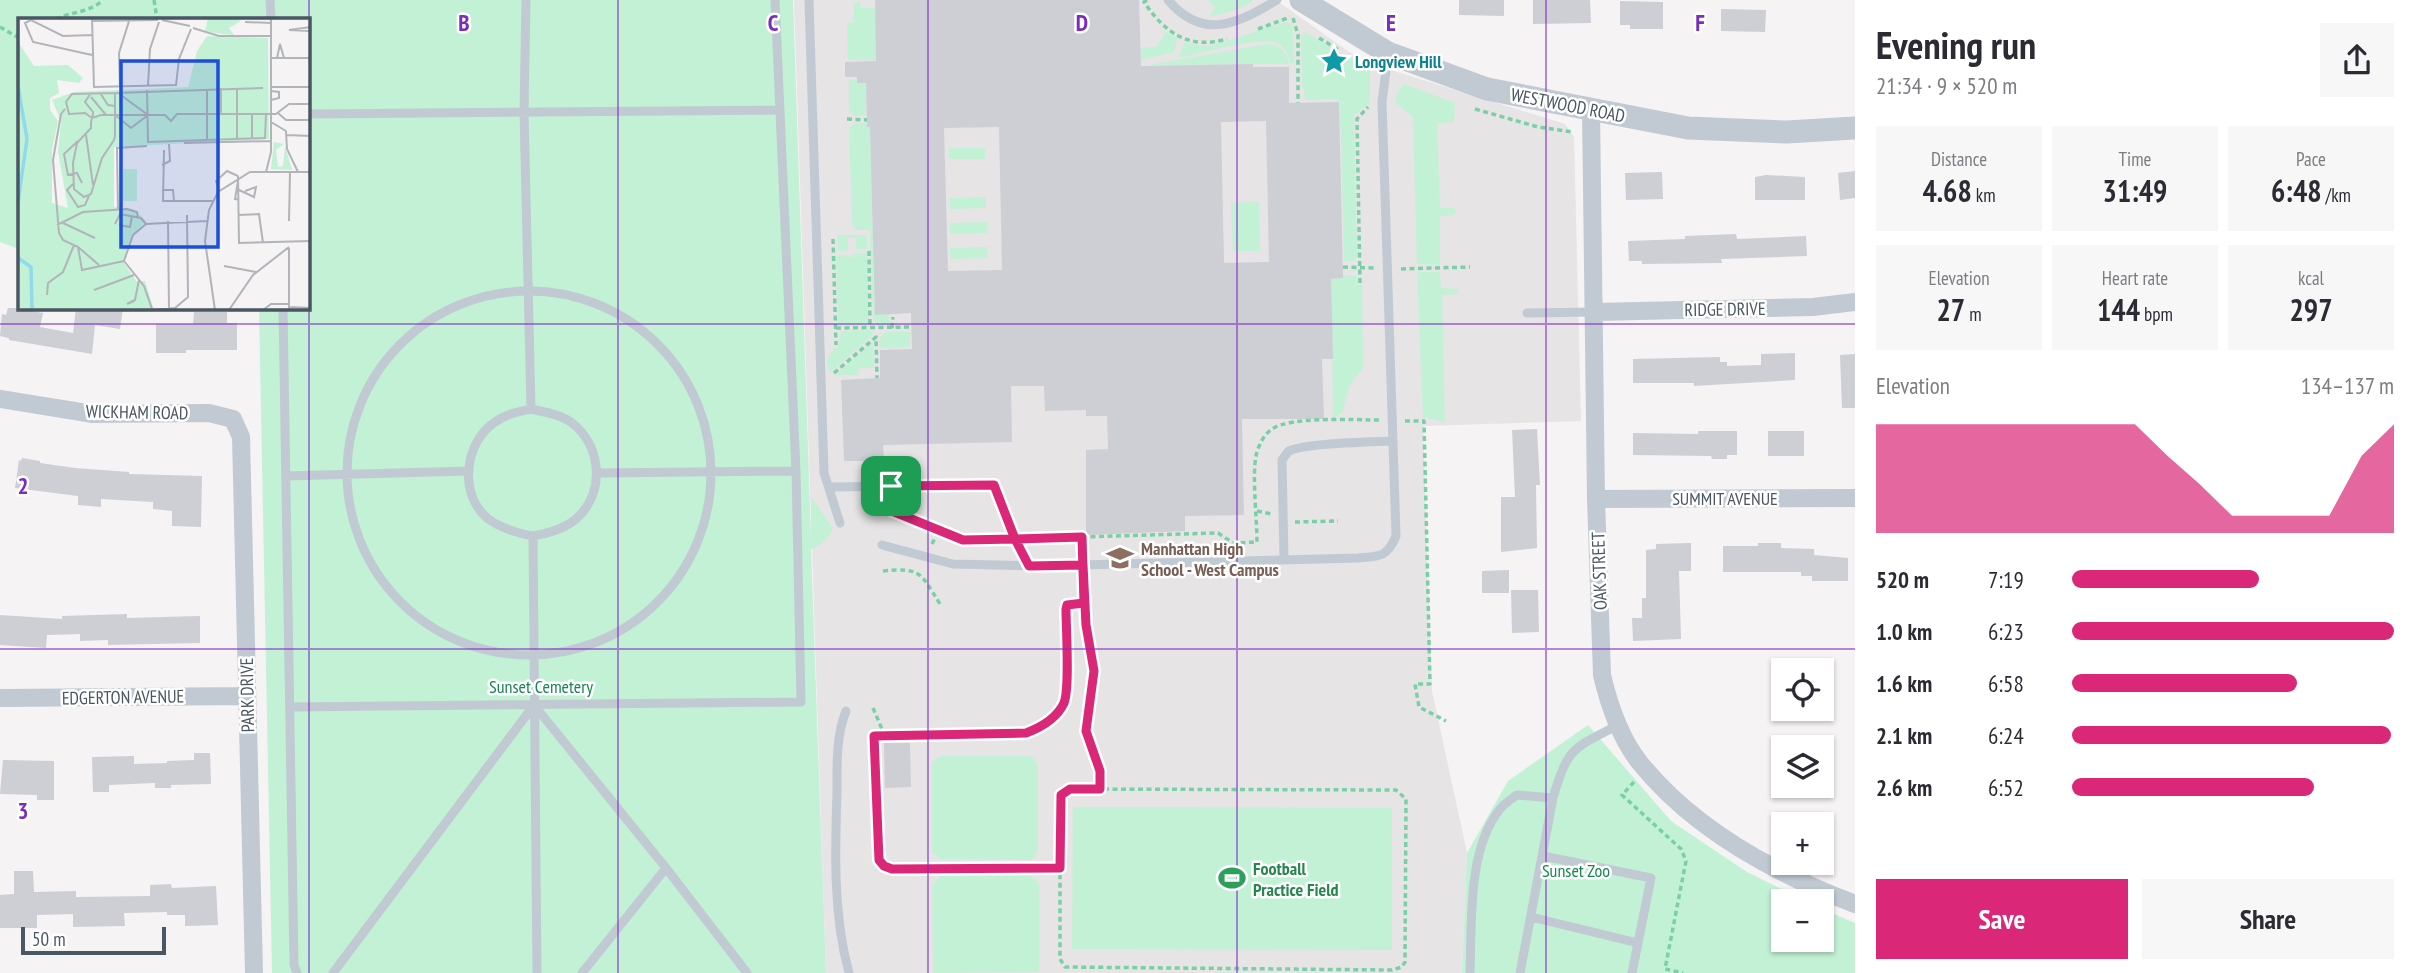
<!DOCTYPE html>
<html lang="en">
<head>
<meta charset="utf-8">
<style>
	body { margin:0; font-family:"PT Sans Narrow",sans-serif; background:#f7f7f7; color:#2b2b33; height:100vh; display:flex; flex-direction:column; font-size:26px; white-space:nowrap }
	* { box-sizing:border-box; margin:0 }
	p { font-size:23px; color:#7c7c81 }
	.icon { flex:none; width:38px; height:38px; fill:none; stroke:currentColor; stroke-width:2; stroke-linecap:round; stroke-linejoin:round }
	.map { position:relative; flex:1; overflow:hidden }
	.drawer { display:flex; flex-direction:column; background:#fff; width:560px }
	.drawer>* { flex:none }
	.buttons { position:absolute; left:1771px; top:658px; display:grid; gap:14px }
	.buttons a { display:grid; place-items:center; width:63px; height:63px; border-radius:0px; background:#fff; box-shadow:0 2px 5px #0004; font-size:35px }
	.scale { position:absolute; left:21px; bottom:18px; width:145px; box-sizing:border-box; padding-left:7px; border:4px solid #4a5661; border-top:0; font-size:19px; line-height:24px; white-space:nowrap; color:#4a5661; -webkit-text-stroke:5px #fff; paint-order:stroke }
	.pin { position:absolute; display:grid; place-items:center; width:60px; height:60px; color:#fff; margin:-30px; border-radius:14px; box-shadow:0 4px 10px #0006 }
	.round { display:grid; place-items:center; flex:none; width:74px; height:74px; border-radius:0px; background:#f7f7f7 }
	.overview { display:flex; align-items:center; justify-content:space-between; height:119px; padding:0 21px }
	h1 { font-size:38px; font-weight:700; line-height:52px }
	.figures { display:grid; grid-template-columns:repeat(3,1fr); gap:10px; height:119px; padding:7px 21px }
	.figures div { display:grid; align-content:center; border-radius:0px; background:#f7f7f7; text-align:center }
	.figures b { font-size:30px; font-weight:700 }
	.figures small { font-size:19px; font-weight:400 }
	.figures p { font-size:19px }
	.chart { height:196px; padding:14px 21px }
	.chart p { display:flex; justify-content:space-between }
	.chart svg { width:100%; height:126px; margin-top:7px; fill:#db2777; opacity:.7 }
	.action { display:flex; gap:14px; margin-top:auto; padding:14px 21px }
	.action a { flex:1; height:80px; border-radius:0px; background:#db2777; color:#fff; font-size:28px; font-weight:700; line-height:80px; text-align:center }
	.action a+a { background:#f7f7f7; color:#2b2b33 }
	ul { padding:0 21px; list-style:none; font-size:23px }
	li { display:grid; grid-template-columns:112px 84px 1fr; align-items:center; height:52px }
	li i { height:18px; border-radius:9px; background:#db2777 }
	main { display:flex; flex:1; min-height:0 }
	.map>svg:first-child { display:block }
	.education { fill:#e6e4e5 }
	.green { fill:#c3f1d5 }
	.building { fill:#cdcfd5; fill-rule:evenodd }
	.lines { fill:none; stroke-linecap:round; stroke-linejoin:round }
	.path { stroke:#7ad0a6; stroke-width:3.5; stroke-dasharray:5 3.5; stroke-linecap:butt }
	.service { stroke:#c1cad2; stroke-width:9 }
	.minor { stroke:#c1cad2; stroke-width:18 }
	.tertiary { stroke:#c1cad2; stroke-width:23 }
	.route-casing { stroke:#fff; stroke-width:14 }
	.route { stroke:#db2777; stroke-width:9 }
	.grid { fill:none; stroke:#7b2cbf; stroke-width:2; stroke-opacity:0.55 }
	.labels { text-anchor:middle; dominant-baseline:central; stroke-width:5; stroke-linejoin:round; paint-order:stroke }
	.culture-label { font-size:18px; font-weight:bold; fill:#0d838f; stroke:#fff; text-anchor:start }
	.street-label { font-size:18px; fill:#4a5661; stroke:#fff }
	.education-label { font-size:18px; font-weight:bold; fill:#785e54; stroke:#fff; text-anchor:start }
	.park-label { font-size:18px; fill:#17864f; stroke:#fff }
	.leisure-label { font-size:18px; font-weight:bold; fill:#27864d; stroke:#fff; text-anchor:start }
	.inset-river { fill:none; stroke:#90daee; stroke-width:3.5 }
	.inset-road { fill:none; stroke:#b1b4b9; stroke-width:2 }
	.view { fill:#1d4ed8; fill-opacity:0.15; stroke:#1d4ed8; stroke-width:3.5 }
	.inset-edge { fill:none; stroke:#4a5661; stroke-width:3.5 }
	.grid-label { font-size:23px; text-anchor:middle; font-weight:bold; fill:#7b2cbf; stroke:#fff; stroke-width:5; stroke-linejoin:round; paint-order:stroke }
</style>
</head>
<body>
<main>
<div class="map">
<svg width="1855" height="973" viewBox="0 0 1855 973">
	<rect width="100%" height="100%" fill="#f5f3f3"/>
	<path class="education" d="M794 0H1276L1362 61 1565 124 1574 137 1581 421 1423 426 1432 691 1467 853 1462 973H826Z"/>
	<path class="green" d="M0 0H793L811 537V497L833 528C830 536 819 548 811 549L826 973H272L259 308H308V19H19V249L0 242Z
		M1208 0H1253C1243 9 1223 15 1209 16L1215 8Z
		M860 2 861 8H875L876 60H848L847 23 854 22V3Z
		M1286 22 1292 25 1293 30 1294 63H1290C1289 54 1284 44 1273 42 1255 38 1199 54 1178 58L1185 42 1202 46 1214 45Z
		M1166 32 1177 38 1174 52 1141 60V48L1156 47Z
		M1306 33 1370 70V103L1354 115 1357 257 1353 261H1344L1340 101 1332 99 1305 100 1304 88 1302 87 1301 36Z
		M1267 44C1280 46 1287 51 1289 64L1150 65Z
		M857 79 866 83V115L854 116 849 111V80Z
		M1404 84 1455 103 1454 122 1437 123 1440 208H1454L1457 212 1455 215 1440 216V265L1417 264 1413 117 1395 102 1398 91Z
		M856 123H867L870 127 875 314H890L889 325H878L873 318 870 230H856L852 225 849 128Z
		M948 148H985V159H949Z
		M986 197V208L950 209 949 198Z
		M1259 202 1260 251H1233L1231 203Z
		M987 222V233L950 234V223Z
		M837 235H864L867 238V249H856V238H848V251H838Z
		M987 247 988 258 951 259 950 248Z
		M867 253 868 322 865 325 841 326 838 322 836 256 849 255V257H852L853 254Z
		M1417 272H1440L1441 288 1459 289 1457 294 1442 295 1445 422 1423 417Z
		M1343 275 1357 276 1358 285H1362L1363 369C1349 382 1346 394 1343 412L1333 419 1331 279 1343 278Z
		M870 330 873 333 871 337 829 373 827 361 834 348H838L841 331Z
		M887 332H910V347L879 348 880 337Z
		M873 342 874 368H859L858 375H835Z
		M1588 725 1671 821 1747 872 1806 901H1783V940H1822V909L1855 923V973H1462L1467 853 1508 781Z
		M940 756H1031L1038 764V852L1031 860 939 859 932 852V763Z
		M1073 807 1392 808V950L1072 949Z
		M940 876H1031L1039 884V972L933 973 932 884Z"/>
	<path class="building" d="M875 0H1139L1141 66 1253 64V67H1289V103L1339 102 1343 278 1331 279 1333 359H1322L1324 419H1242L1244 515 1185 516V531L1086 535V450L1108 449 1107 416H1086V410L1045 411 1044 386H1011L1012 442 883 445 884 461H844L841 380 880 378V350L912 349 911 313 875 315 870 127H867L866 83H857V77H845V62L876 61ZM1266 121 1269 262 1224 263 1221 122ZM999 127 1002 270 948 271 944 128Z
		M1459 0H1504V16L1459 15Z
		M1533 0H1590L1591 23 1533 24Z
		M1620 1 1663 2V29H1630V25H1620Z
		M1721 9 1766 10 1765 32 1721 31Z
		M1855 171V198L1840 200 1838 173Z
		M1662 172 1663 199 1626 200 1625 173Z
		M1766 175 1805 177V200H1755V177Z
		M1736 234 1737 239 1806 236 1807 256 1721 259 1722 263 1642 264V261H1629L1628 241 1685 239V236Z
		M8 308H33L32 311 43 313 40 327 73 333 76 308H123L120 329 95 325 92 354 9 340V338L0 336 2 314 6 315Z
		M194 312H227V323H237V350H186V353H156V324H193Z
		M1795 353V380L1694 386V383H1633V359L1720 357V362H1727V366L1761 365V354Z
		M1855 354V408H1842L1840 355Z
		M1537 429 1540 485H1536L1537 548 1501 552V497H1515L1512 430Z
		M1698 431H1737V455H1727V459H1712L1711 456 1633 455V433L1698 434Z
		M1768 431H1804V456H1768Z
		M22 458 40 461V463L75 468 129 472V474L202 476 201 527 172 526V511L153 509V502L101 499V507L78 505V496L15 488 19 460 21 461Z
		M1691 543V571H1679L1681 639 1633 641 1632 618H1642V598H1646V550L1656 549V544Z
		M1758 543H1781V548L1814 549V555L1848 558V581H1812V576H1801V572H1723V546H1758Z
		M1509 570V593H1482V571Z
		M1511 590H1538L1539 632 1512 633Z
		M127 614V618L200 616V643L108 645V640L80 641V634L47 635 46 648 0 645V615L62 619V616Z
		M884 743H910L911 787 885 788Z
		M194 753H210L211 784 171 785V788H155V783L109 785V792H93L92 757 134 756V764L167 763V761L194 760Z
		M3 760 54 761V800H37V795L0 794Z
		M14 871H33L34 892 76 891V897L150 896V885L171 884 172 888 216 886 218 925 185 926V915H167V912L124 913 125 926 73 927V914L37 915V928H0V895L14 894Z"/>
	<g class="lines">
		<path class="path" d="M154 0 157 19
			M1147 0 1144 2C1165 33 1189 50 1227 39
			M1293 18 1298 35V103
			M56 19C71 12 91 12 103 0
			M0 27 19 38
			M1258 29 1290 17
			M1319 38 1339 50
			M1475 109 1538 127 1572 132
			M847 119 867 120
			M833 239 836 345
			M869 251 870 327
			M1343 267 1376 268
			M1401 269 1470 267
			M1360 283 1357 119 1368 107
			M836 328 911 327
			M892 328 893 317
			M834 373 876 337 877 378
			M1405 421H1424L1430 684H1415L1419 707 1446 721
			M890 459 891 474
			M892 499V511L963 540H1003
			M1257 511 1271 514
			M1295 522 1338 521
			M1082 537 1218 533 1233 543 1257 542C1257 520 1252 476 1256 456 1258 446 1264 434 1272 429 1291 416 1355 420 1379 420
			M1028 538 1082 537V553
			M932 544 939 530
			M883 571C922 567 921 574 940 604
			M1083 578 1086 625 1094 671 1086 731 1100 771V789
			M873 708 885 736H874L877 851C879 861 882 865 892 869L1060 868
			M885 736 1026 733C1042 727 1057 718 1064 703 1070 688 1066 628 1066 609L1067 605 1083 603
			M1634 782 1622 795 1681 849 1686 861 1665 969 1683 973
			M1070 789 1396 790 1406 799 1405 962 1402 967 1392 970 1065 967 1060 959V808L1061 795Z"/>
		<path class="service" d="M270 0 271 19
			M526 0 524 112 531 409C544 412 560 414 572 423 600 445 605 487 581 514 569 528 550 533 533 536L537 973
			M809 0 824 473 840 523
			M1168 0C1203 41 1237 24 1277 0
			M308 114 779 110
			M347 473a182 182 0 1 1 364 0a182 182 0 1 1-364 0Z
			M283 308 294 965 297 973
			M1527 313 1595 312
			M531 409C518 412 506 414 495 422 465 442 458 493 487 518 500 528 517 533 533 536
			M598 473 796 471
			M286 476 469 471
			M829 487 994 485 1015 539 1029 566
			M882 545 953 564 1040 566 1358 558C1379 556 1387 558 1396 536L1382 102 1388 55
			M1284 559 1282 460C1285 456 1286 454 1289 451 1303 443 1372 442 1392 441
			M290 707 801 702 796 471 775 0
			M846 711C836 736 837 764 837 791 835 852 833 914 849 973
			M1543 856 1651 878 1632 973
			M666 868 747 973
			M1531 917 1638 943
			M333 973 534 705 666 868 582 973
			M1470 973C1472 923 1467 850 1500 809 1504 804 1511 799 1517 795L1553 798
			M1520 973 1553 798C1568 747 1572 749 1618 725"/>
		<path class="minor" d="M1591 110 1596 499 1602 675C1609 705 1621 739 1640 763 1695 831 1776 874 1855 904
			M1595 312 1813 307 1855 302
			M0 399 93 414 209 413 233 419 241 437 254 973
			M1596 499 1855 498
			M0 698 247 696"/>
		<path class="tertiary" d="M1301 0 1388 53 1487 89 1688 128 1787 132 1855 128"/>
	</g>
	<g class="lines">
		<defs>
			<path id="route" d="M891 486 892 511 963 540 1015 539 1029 566 1083 565 1086 625 1094 671 1086 731 1100 771V789H1070L1061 795 1060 868 892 869 884 866 879 860 874 736 1026 733C1042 727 1057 718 1064 703 1070 688 1066 628 1066 609L1067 605 1084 603 1082 537 1015 539 994 485 891 486"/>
		</defs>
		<use href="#route" class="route-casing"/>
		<use href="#route" class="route"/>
	</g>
	<path class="grid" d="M309 0V973M618 0V973M928 0V973M1237 0V973M1546 0V973M0 324H1855M0 649H1855"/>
	<defs>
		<symbol id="sight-bare" viewBox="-9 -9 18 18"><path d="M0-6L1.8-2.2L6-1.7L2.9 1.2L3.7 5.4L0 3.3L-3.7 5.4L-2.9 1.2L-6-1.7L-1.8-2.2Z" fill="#0f9aa8" stroke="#fff" stroke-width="2.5" paint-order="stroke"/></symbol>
		<symbol id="school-bare" viewBox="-9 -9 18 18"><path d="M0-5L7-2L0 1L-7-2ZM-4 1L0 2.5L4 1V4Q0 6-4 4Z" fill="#8d6e63" stroke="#fff" stroke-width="2.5" paint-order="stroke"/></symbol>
		<symbol id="stadium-bare" viewBox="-9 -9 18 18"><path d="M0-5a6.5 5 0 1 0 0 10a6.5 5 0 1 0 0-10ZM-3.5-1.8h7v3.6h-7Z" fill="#2e9e5b" stroke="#fff" stroke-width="2.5" paint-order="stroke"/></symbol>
	</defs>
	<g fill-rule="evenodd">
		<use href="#sight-bare" x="1315" y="42" width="38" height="38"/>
		<use href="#school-bare" x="1101" y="539" width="38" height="38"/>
		<use href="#stadium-bare" x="1213" y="859" width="38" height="38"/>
	</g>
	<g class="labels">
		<g class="culture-label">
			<text x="1355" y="61">Longview Hill</text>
		</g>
		<g class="street-label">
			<text transform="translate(1568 105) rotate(11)">WESTWOOD ROAD</text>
			<text transform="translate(1725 309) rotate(-1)">RIDGE DRIVE</text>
			<text transform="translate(137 412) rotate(1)">WICKHAM ROAD</text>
			<text x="1725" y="498">SUMMIT AVENUE</text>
			<text transform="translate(1599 571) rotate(-92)">OAK STREET</text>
			<text transform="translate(247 695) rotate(-91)">PARK DRIVE</text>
			<text transform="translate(123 697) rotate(-1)">EDGERTON AVENUE</text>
		</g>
		<g class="education-label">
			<text x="1141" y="548">Manhattan High<tspan x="1141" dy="21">School - West Campus</tspan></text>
		</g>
		<g class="park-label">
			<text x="541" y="686">Sunset Cemetery</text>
			<text x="1576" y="870">Sunset Zoo</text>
		</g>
		<g class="leisure-label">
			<text x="1253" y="868">Football<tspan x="1253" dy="21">Practice Field</tspan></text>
		</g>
	</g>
	<g transform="translate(18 18)">
		<rect width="292" height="292" fill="#f5f3f3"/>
		<path d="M190 0H216L223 3 211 10 216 17 204 16 187 13ZM189 18 250 20 251 121 96 129V189L115 191 128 203 113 219 106 245 119 264 127 263 136 292H2L0 24 16 48 50 47 65 60 61 65 39 62 41 75 32 80V92L40 103 34 132V185L50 190 40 134 43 103 34 82 56 74 170 69 179 33ZM256 124 266 126 258 132 260 149 265 148 267 128 274 152 253 151ZM105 151H119V183H105Z" fill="#c3f1d5"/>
		<path class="inset-river" d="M0 68 9 121 0 184M0 240 13 249 14 292"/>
		<path class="inset-road" d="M74 0 76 69 158 67 161 41 173 11M144 2 172 8M74 3 140 2M227 4 253 5M293 9 271 12 293 13M175 10 201 18H253M74 37 15 24 7 5 13 2 45 18 74 17M252 40H293M259 40 262 26 266 40M130 68 132 31 141 4M102 69 101 35 112 0M253 69H293M219 70V120M189 71V121M129 72 130 124 247 120 248 96M253 73 261 74V80L253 82M73 75 67 84 75 94V96L73 104V110L59 125 55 145 56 171 66 179 73 176 84 140 96 122 97 118V75L54 76 48 84 51 96 67 95 74 100 83 97H147L153 103 159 96H258L271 86H293M82 75 90 87 97 88M97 75 245 70M73 79 88 97M47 91 43 96 35 142 41 215 45 222 60 229 64 252 106 243M260 95 268 102H293M203 96V70M234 96V120M97 97 113 110 130 97 100 75M253 104 268 113 269 131 280 154M68 117 75 167M269 117 293 118M60 123 46 136 50 157 59 155 64 165M166 125 253 123M146 132 145 183H195M144 147 152 143 151 126M248 154 253 134V0M220 158 221 225 293 223M220 163 217 181 221 182M55 166 49 172 60 189 67 187 71 178M144 172H155L156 183M201 172 198 163 209 153 220 158M221 172 236 179 238 169 227 173M100 191 99 130 129 128M221 197 241 196 245 225M150 203 151 291M271 203 272 154M45 205 77 220M97 206 102 196 123 200 128 206M39 207 65 194 109 191 119 194 120 199M101 207 112 209 114 198M60 229 81 247M106 243 115 217 128 206 189 203M106 243 126 268 134 291M206 248 238 254M76 272 116 257M29 277 30 265 45 254 56 227M116 283 109 286 117 282 121 262M271 289 293 290M134 292 157 290 170 279 169 197M197 292 187 223 191 192 200 174 232 154H293M211 292 235 257 271 229M245 292 253 286H271M271 292V230"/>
		<path class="view" d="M103 43H200V229H103Z"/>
		<rect width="292" height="292" class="inset-edge"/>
	</g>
	<g class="grid-label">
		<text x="464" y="31">B</text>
		<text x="773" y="31">C</text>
		<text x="1082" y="31">D</text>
		<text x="1391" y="31">E</text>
		<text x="1700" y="31">F</text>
		<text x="23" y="494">2</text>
		<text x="23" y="819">3</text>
	</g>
</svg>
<div class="buttons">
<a><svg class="icon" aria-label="locate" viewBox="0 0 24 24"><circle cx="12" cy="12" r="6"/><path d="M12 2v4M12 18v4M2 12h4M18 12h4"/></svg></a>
<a><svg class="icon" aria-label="layers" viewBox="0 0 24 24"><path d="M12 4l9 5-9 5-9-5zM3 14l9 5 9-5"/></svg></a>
<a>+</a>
<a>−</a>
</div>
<div class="scale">50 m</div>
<div class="pin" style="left:891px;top:486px;background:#1e9e55"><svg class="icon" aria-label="arrive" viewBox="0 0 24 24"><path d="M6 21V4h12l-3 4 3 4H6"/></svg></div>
</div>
<section class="drawer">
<div class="overview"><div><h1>Evening run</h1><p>21:34 · 9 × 520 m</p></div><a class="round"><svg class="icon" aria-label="share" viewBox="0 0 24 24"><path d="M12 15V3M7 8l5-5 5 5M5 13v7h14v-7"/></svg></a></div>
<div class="figures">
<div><p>Distance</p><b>4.68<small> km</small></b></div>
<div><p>Time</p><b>31:49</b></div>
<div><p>Pace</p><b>6:48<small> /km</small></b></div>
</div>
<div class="figures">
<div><p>Elevation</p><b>27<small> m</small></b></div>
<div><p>Heart rate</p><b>144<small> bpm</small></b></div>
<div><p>kcal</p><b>297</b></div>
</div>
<div class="chart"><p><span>Elevation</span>134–137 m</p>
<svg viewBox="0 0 160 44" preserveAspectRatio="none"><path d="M0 44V6L10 6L20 6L30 6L40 6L50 6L60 6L70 6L80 6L90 17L100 27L110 38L120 38L130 38L140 38L150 17L160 6V44z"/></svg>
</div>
<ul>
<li><b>520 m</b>7:19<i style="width:58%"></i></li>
<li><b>1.0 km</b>6:23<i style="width:100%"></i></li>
<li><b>1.6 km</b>6:58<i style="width:70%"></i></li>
<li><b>2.1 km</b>6:24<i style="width:99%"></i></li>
<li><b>2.6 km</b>6:52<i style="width:75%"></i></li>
</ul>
<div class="action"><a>Save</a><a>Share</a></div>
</section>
</main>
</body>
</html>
